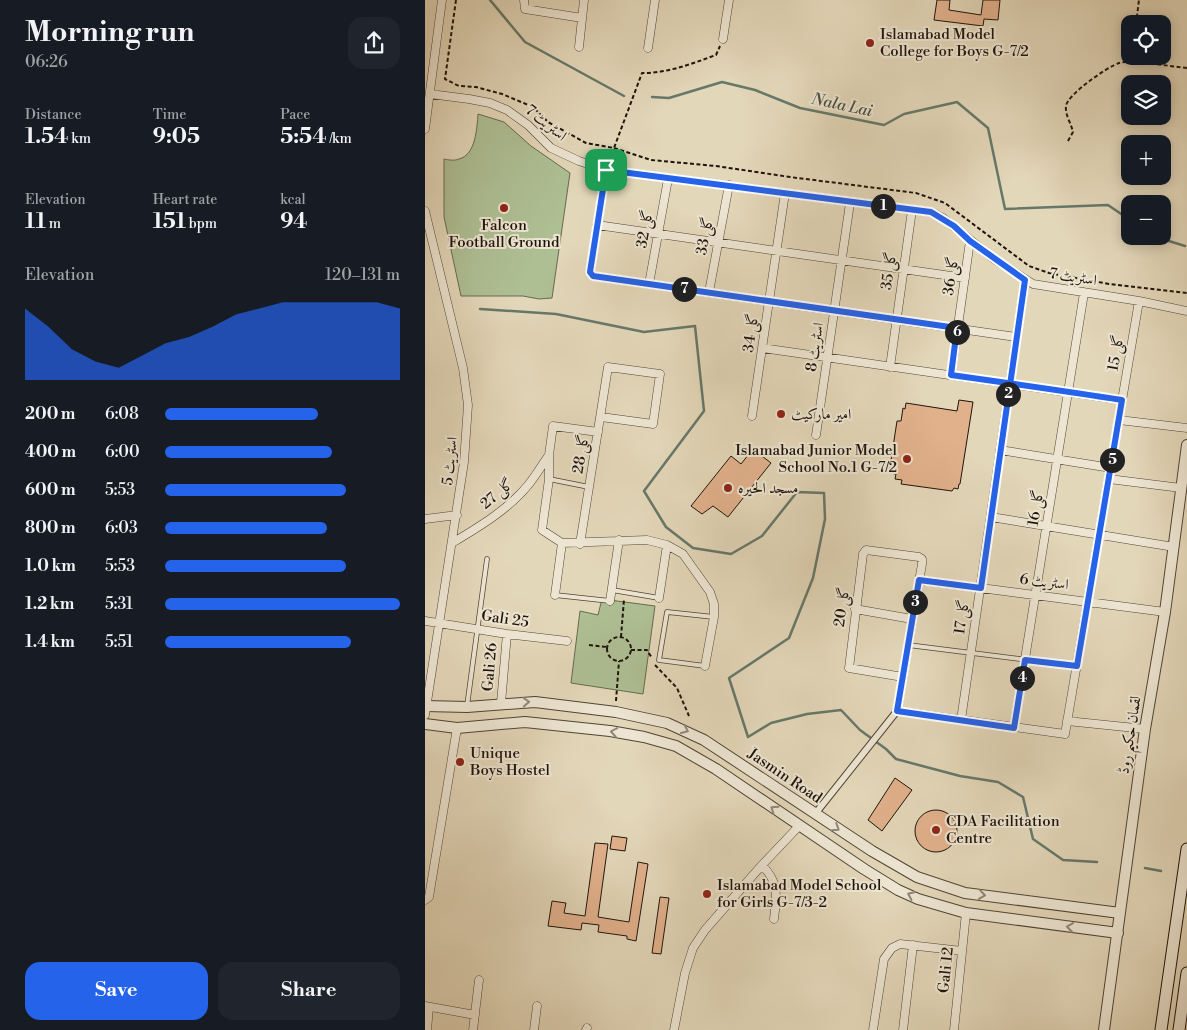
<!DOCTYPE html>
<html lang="en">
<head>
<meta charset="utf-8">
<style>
	body { margin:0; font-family:"Libre Bodoni",Amiri,serif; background:#20242c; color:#f1f3f6; height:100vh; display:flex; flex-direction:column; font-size:19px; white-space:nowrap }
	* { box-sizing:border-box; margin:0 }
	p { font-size:16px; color:#9ea1a6 }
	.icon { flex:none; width:28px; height:28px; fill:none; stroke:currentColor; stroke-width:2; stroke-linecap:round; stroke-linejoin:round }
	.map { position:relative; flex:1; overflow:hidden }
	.details { display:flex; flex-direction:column; background:#171b24; width:425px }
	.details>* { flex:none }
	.controls { position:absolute; left:696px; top:15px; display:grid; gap:10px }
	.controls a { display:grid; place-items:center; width:50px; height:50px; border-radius:10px; background:#171b24; box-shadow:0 2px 12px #0003; font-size:25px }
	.pin { position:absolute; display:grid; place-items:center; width:42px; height:42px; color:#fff; margin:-21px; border-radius:10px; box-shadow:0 2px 8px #0006 }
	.km { position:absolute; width:25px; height:25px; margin:-12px; border-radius:50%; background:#222; color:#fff; font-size:14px; line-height:25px; text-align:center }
	.round { display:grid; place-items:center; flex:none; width:52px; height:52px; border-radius:15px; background:#20242c }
	.summary { display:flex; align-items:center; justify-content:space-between; height:85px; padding:0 25px }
	h1 { font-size:28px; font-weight:800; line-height:38px }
	.stats { display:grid; grid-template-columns:repeat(3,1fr); gap:8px; height:85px; padding:5px 25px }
	.stats div { display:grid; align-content:center }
	.stats b { font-size:21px; font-weight:800 }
	.stats small { font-size:14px; font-weight:400 }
	.stats p { font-size:14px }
	.chart { height:140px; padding:10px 25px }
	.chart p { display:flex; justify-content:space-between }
	.chart svg { width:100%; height:90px; margin-top:5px; fill:#2563eb; opacity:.7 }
	.primary-button { display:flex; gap:10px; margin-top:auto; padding:10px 25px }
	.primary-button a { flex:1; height:58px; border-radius:15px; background:#2563eb; color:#fff; font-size:20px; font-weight:800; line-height:58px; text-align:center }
	.primary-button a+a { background:#20242c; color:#f1f3f6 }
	ul { padding:0 25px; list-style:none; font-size:16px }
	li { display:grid; grid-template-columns:80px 60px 1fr; align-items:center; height:38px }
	li i { height:12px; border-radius:6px; background:#2563eb }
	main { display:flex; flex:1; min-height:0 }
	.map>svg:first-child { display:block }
	.green { fill:#aebf94; stroke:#666a50 }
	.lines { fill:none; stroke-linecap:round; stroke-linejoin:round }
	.stream { stroke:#66786a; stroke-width:2.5 }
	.building { fill:#e1b18c; stroke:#1e140b }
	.service-casing { stroke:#4f4536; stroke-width:5.5 }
	.pedestrian-casing { stroke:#4f4536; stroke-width:8 }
	.minor-casing { stroke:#4f4536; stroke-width:9 }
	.tertiary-casing { stroke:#4f4536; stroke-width:12 }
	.secondary-casing { stroke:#1e140b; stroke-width:13 }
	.path { stroke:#1e140b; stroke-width:2; stroke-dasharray:4 2.5; stroke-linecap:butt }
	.service { stroke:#ede5d2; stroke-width:4 }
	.pedestrian { stroke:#ede5d2; stroke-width:6 }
	.minor { stroke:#ede5d2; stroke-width:8 }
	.tertiary { stroke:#ede5d2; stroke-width:10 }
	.secondary { stroke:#ede5d2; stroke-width:11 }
	.oneway { stroke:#908778 }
	.route-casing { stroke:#fff; stroke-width:10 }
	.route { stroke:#2563eb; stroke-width:6 }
	.poi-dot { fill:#8f2418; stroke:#ede5d2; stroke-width:2 }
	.labels { text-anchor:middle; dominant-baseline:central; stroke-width:4; stroke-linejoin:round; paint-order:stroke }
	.poi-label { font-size:15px; fill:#1e140b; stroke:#ede5d2; text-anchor:start }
	.street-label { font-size:15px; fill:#1e140b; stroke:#ede5d2 }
	.water-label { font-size:16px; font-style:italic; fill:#484e42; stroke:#ede5d2 }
</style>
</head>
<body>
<main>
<section class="details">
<div class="summary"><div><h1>Morning run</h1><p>06:26</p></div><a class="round"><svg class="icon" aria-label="share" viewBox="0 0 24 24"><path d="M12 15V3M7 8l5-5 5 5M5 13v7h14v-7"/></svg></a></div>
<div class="stats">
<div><p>Distance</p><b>1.54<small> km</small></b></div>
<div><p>Time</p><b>9:05</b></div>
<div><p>Pace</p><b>5:54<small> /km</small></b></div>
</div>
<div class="stats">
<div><p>Elevation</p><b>11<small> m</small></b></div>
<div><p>Heart rate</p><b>151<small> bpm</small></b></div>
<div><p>kcal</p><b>94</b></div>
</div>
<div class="chart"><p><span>Elevation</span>120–131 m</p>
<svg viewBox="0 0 160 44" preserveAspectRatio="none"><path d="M0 44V9L10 18L20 29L30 35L40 38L50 32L60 26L70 23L80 18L90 12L100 9L110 6L120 6L130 6L140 6L150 6L160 9V44z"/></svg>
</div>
<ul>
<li><b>200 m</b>6:08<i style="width:65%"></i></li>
<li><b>400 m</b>6:00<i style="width:71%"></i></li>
<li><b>600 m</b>5:53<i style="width:77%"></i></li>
<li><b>800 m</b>6:03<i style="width:69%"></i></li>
<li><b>1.0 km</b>5:53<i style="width:77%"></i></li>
<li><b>1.2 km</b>5:31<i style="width:100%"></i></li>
<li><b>1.4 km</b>5:51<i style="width:79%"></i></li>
</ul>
<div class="primary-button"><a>Save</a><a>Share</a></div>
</section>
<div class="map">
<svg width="762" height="1030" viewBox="0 0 762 1030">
	<rect width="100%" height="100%" fill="#e3d7b9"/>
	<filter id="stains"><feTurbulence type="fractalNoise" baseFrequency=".004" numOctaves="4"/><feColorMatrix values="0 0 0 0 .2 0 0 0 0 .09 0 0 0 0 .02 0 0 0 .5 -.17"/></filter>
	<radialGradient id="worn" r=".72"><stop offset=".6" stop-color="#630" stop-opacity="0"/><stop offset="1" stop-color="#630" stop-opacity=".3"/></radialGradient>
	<path class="green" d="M53 114 79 122 106 146 145 173 127 298 114 299 98 296H36L19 217V159C23 160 30 161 34 159 51 155 52 127 53 114Z
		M177 599 230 606 218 694 146 683 155 611 173 615Z"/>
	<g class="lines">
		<path class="stream" d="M65 0 100 42 199 96
			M227 97 244 98 297 82 330 90 375 108 459 125 479 114 532 102 563 128 580 209 683 205 705 220
			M728 236 760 246
			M55 309 131 314 219 332 270 326 279 411 219 491 241 527 268 548 306 554 337 536 372 492 399 493 400 519 388 578 364 638 304 678 323 737 346 723 382 714 416 710 435 730 461 749 471 759 535 776 573 782 598 797 608 839 638 860 672 862
			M720 868 736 871"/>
	</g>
	<path class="building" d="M512 0H525L524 10 556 15 558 0H575L573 20 559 19 558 26 509 20Z
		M534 400 548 402 535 484H534L533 489 529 488 527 491 476 484 477 480 470 479 471 474 464 473 472 421H476L478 408 480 409 481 403 532 411Z
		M328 449 346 463 303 517 288 506 277 514 266 506 306 456 316 464Z
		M470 778 487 790 457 831 443 820Z
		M490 831a21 21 0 1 1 42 0a21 21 0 1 1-42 0Z
		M187 836 202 838 200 851 185 849Z
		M170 843 183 844 173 917 204 922 213 862 223 864 211 941 202 939V936L173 932 174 925 157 923 156 930 123 926 127 901 141 903 139 913 160 916Z
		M235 897 244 898 236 954 227 953Z"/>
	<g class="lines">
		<defs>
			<path id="service" d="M124 479 164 487
				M187 590 234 598
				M130 595 185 601
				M483 645 652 666
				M280 666 234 660 242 612 289 617
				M42 706 62 559"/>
			<path id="pedestrian" d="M390 814 472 711"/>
			<path id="minor" d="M99 0 100 9 157 18
				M298 39 304 0
				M154 47 159 0
				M223 48 230 0
				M5 94 44 99 65 103 82 110 103 125 126 148 154 161 181 170 506 212 518 218 569 259 608 284 714 301 762 311
				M0 129 17 0
				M181 170 165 272 168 276 591 337
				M0 211 38 368 43 405 39 462 0 715
				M172 225 540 278
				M224 284 243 179
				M284 292 304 185
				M337 348 697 400
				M465 367 487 210
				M526 375 545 241
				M327 416 360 193
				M694 420 762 428
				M173 432 128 426 124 455V479L117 530 137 543 222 540 242 545 258 554 285 592 289 604V617L280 666
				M391 435 425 203
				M575 450 686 468
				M684 479 756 488
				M566 517 749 547
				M0 519 32 515
				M27 543C54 527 84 509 104 484 111 475 117 465 124 455
				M155 544 183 367 235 374 228 424 176 417
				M494 580 740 612
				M130 595 137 543
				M234 598 242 545
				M185 601 194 540
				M430 609 487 619
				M0 621 82 634 142 641
				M478 677 424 668 438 554 441 550 494 557 497 559V564L472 711 640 734 714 301
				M76 703 82 634
				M536 720 600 280
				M642 721 720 729
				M589 727 659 293
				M337 865C354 883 352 894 349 919
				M0 900 4 897 32 728
				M0 1006 50 1015
				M2 1030 4 1007
				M48 1030 54 980
				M109 1030 112 1006
				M161 1030 162 1028
				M249 1030 260 973 268 948 280 930 337 865 374 826
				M448 1030 459 959 467 948 475 944 537 951
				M478 1030 488 945
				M529 1030 541 913"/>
			<path id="tertiary" d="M0 706 42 707 110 702 191 712 242 723 279 740 447 851 492 877 540 893 695 913
				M0 724 32 728 100 722 185 731 219 737 251 746 291 769 439 869 473 890 493 899 541 913 693 933
				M679 1030 720 729 740 612 762 445"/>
			<path id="secondary" d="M736 1030 762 849
				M754 1030 762 973"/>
		</defs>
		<use href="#service" class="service-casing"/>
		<use href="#pedestrian" class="pedestrian-casing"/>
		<use href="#minor" class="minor-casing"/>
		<use href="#tertiary" class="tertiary-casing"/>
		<use href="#secondary" class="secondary-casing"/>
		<path class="path" d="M31 0 20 79 34 86 51 87 77 94 108 107 123 122 161 143 189 148 217 73C243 73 266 64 291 55L295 46
			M711 24 714 0
			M706 56 705 61 762 68
			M643 141 648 132C646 123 640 115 641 106 642 95 682 67 694 63 697 62 701 62 705 61
			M189 148 226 160 291 166 365 177 491 193 520 203 604 266 624 273 684 284 762 293
			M182 649a12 12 0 1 1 24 0a12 12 0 1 1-24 0Z
			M196 637 199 599
			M164 645 182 647
			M206 650H222L227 658
			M230 665 252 688 264 716
			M191 701 194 661"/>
		<use href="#service" class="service"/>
		<use href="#pedestrian" class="pedestrian"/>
		<use href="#minor" class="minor"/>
		<use href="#tertiary" class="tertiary"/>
		<use href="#secondary" class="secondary"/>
	</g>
	<defs><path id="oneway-chevron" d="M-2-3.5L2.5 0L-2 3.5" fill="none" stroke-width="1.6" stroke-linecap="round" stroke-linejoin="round" transform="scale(1.25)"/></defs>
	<g class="oneway">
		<use href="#oneway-chevron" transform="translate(101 702) rotate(-3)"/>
		<use href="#oneway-chevron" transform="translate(260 730) rotate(25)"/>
		<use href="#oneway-chevron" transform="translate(189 732) rotate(-170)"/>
		<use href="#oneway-chevron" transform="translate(349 809) rotate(-146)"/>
		<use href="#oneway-chevron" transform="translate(411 828) rotate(33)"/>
		<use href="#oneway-chevron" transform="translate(486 895) rotate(-156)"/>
		<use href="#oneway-chevron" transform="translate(557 895) rotate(8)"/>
		<use href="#oneway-chevron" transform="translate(645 927) rotate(-172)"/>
	</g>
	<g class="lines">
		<defs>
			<path id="route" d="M181 170 506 212 529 226 545 241 600 280 556 588 494 580 472 711 589 728 600 660 652 666 697 400C640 391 583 383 526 375L532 328 168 276 165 272 181 170"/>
		</defs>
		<use href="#route" class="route-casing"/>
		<use href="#route" class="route"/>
	</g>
	<g class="poi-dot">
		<circle cx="445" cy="43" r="5"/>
		<circle cx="79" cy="208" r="5"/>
		<circle cx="356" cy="414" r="5"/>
		<circle cx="482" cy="459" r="5"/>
		<circle cx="303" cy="488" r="5"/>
		<circle cx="35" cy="762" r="5"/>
		<circle cx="511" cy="830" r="5"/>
		<circle cx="282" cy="894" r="5"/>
	</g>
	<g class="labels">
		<g class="poi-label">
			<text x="455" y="34">Islamabad Model<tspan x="455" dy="17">College for Boys G-7/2</tspan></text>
			<text x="79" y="225" text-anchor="middle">Falcon<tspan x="79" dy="17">Football Ground</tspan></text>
			<text x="366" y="414">امیر مارکیٹ</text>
			<text x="472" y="450" text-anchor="end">Islamabad Junior Model<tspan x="472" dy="17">School No.1 G-7/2</tspan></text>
			<text x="313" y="488">مسجد الحیرہ</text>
			<text x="45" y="753">Unique<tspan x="45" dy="17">Boys Hostel</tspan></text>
			<text x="521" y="821">CDA Facilitation<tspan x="521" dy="17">Centre</tspan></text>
			<text x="292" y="885">Islamabad Model School<tspan x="292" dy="17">for Girls G-7/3-2</tspan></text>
		</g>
		<g class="street-label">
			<text transform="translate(121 123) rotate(39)">اسٹریٹ 7</text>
			<text transform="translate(220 229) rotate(-80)">گلی 32</text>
			<text transform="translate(280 236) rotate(-79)">گلی 33</text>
			<text transform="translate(464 271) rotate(-82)">گلی 35</text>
			<text transform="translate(526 276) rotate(-82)">گلی 36</text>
			<text transform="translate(648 277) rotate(9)">اسٹریٹ 7</text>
			<text transform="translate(326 333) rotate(-82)">گلی 34</text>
			<text transform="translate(390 347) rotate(-81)">اسٹریٹ 8</text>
			<text transform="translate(691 353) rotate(-80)">گلی 15</text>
			<text transform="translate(156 454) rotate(-81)">گلی 28</text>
			<text transform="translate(25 461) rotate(-84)">اسٹریٹ 5</text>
			<text transform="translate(72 494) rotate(-40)">گلی 27</text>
			<text transform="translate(611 508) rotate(-81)">گلی 16</text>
			<text transform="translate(619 582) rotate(7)">اسٹریٹ 6</text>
			<text transform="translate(417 607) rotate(-82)">گلی 20</text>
			<text transform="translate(537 617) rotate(-82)">گلی 17</text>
			<text transform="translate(80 619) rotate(8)">Gali 25</text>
			<text transform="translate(65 667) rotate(-85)">Gali 26</text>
			<text transform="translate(705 735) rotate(-81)">لقمان حکیم روڈ</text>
			<text transform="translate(360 776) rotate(34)">Jasmin Road</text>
			<text transform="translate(521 970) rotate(-84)">Gali 12</text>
		</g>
		<g class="water-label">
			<text transform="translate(417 105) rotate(12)">Nala Lai</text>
		</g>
	</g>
	<rect width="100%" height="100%" filter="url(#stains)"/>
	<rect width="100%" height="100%" fill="url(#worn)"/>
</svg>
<div class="controls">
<a><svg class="icon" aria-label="locate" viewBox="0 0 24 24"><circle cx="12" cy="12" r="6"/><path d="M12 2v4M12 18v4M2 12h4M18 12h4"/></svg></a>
<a><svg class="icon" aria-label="layers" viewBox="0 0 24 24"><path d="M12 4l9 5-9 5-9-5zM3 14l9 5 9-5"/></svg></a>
<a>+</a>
<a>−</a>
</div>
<div class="pin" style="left:181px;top:170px;background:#1e9e55"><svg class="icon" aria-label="arrive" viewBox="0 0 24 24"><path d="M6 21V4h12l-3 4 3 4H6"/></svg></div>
<b class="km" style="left:458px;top:206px">1</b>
<b class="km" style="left:583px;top:394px">2</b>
<b class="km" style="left:490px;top:602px">3</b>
<b class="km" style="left:597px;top:678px">4</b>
<b class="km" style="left:687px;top:460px">5</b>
<b class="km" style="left:532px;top:332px">6</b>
<b class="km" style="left:259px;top:289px">7</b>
</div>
</main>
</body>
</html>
